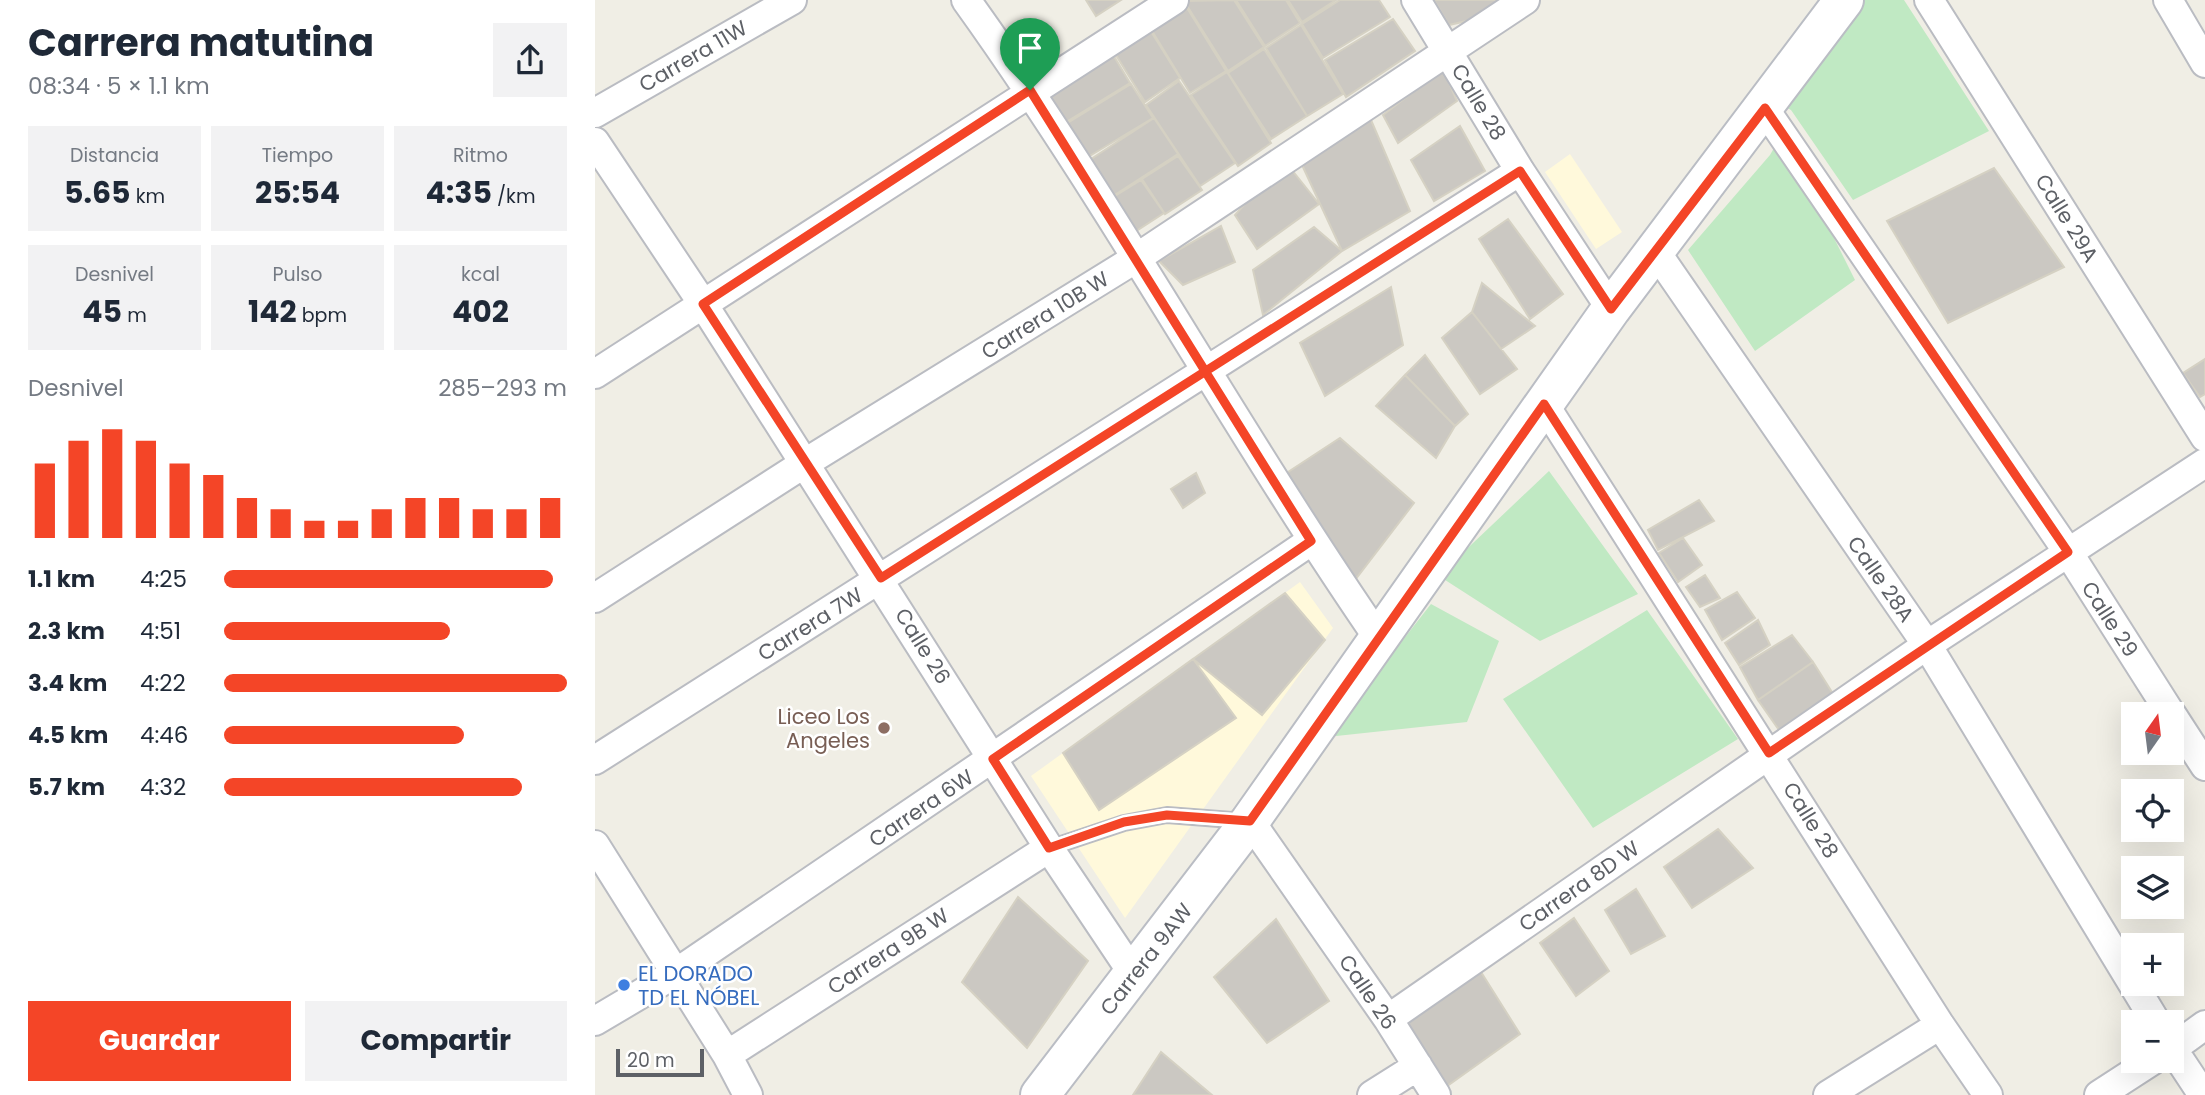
<!DOCTYPE html>
<html lang="es">
<head>
<meta charset="utf-8">
<style>
	body { margin:0; font-family:Poppins,sans-serif; background:#f2f2f3; color:#1f2937; height:100vh; display:flex; flex-direction:column; font-size:26px; white-space:nowrap }
	* { box-sizing:border-box; margin:0 }
	p { font-size:23px; color:#747a83 }
	.icon { flex:none; width:38px; height:38px; fill:none; stroke:currentColor; stroke-width:2; stroke-linecap:round; stroke-linejoin:round }
	.map { position:relative; flex:1; overflow:hidden }
	.sheet { display:flex; flex-direction:column; background:#fff; width:595px }
	.sheet>* { flex:none }
	.needle { width:46px; rotate:14deg }
	.controls { position:absolute; left:1526px; top:702px; display:grid; gap:14px }
	.controls a { display:grid; place-items:center; width:63px; height:63px; border-radius:0px; background:#fff; box-shadow:0 7px 28px #0002; font-size:35px }
	.scale { position:absolute; left:21px; bottom:18px; width:88px; box-sizing:border-box; padding-left:7px; border:4px solid #5d6066; border-top:0; font-size:19px; line-height:24px; white-space:nowrap; color:#5d6066; -webkit-text-stroke:5px #fff; paint-order:stroke }
	.pin { position:absolute; display:grid; place-items:center; width:60px; height:60px; color:#fff; margin:-72px -30px; border-radius:50% 50% 50% 0; rotate:-45deg; box-shadow:0 0 7px #0007 }
	.pin .icon { rotate:45deg }
	.round { display:grid; place-items:center; flex:none; width:74px; height:74px; border-radius:0px; background:#f2f2f3 }
	.overview { display:flex; align-items:center; justify-content:space-between; height:119px; padding:0 28px }
	h1 { font-size:38px; font-weight:700; line-height:52px }
	.stats { display:grid; grid-template-columns:repeat(3,1fr); gap:10px; height:119px; padding:7px 28px }
	.stats div { display:grid; align-content:center; border-radius:0px; background:#f2f2f3; text-align:center }
	.stats b { font-size:30px; font-weight:700 }
	.stats small { font-size:19px; font-weight:400 }
	.stats p { font-size:19px }
	.chart { height:196px; padding:14px 28px }
	.chart p { display:flex; justify-content:space-between }
	.chart svg { width:100%; height:126px; margin-top:7px; stroke:#f44527; stroke-width:6 }
	.action { display:flex; gap:14px; margin-top:auto; padding:14px 28px }
	.action a { flex:1; height:80px; border-radius:0px; background:#f44527; color:#fff; font-size:28px; font-weight:700; line-height:80px; text-align:center }
	.action a+a { background:#f2f2f3; color:#1f2937 }
	ul { padding:0 28px; list-style:none; font-size:23px }
	li { display:grid; grid-template-columns:112px 84px 1fr; align-items:center; height:52px }
	li i { height:18px; border-radius:9px; background:#f44527 }
	main { display:flex; flex:1; min-height:0 }
	.map>svg:first-child { display:block }
	.commercial { fill:#fff9db }
	.green { fill:#c0e9c3 }
	.building { fill:#cbc8c2; stroke:#d5d1c3; stroke-width:2 }
	.lines { fill:none; stroke-linecap:round; stroke-linejoin:round }
	.service-casing { stroke:#babcc2; stroke-width:18 }
	.minor-casing { stroke:#babcc2; stroke-width:32 }
	.secondary-casing { stroke:#babdc4; stroke-width:42 }
	.service { stroke:#fff; stroke-width:14 }
	.minor { stroke:#fff; stroke-width:28 }
	.secondary { stroke:#fff; stroke-width:38 }
	.route-casing { stroke:#fff; stroke-width:14 }
	.route { stroke:#f44527; stroke-width:9 }
	.education-dot { fill:#8d6e63; stroke:#fff; stroke-width:2.5 }
	.shop-dot { fill:#3f7fe0; stroke:#fff; stroke-width:2.5 }
	.labels { text-anchor:middle; dominant-baseline:central; stroke-width:5; stroke-linejoin:round; paint-order:stroke }
	.street-label { font-size:21px; fill:#5d6066; stroke:#fff }
	.education-label { font-size:21px; fill:#785e54; stroke:#fff; text-anchor:end }
	.shop-label { font-size:21px; fill:#366cbe; stroke:#fff; text-anchor:start }
</style>
</head>
<body>
<main>
<section class="sheet">
<div class="overview"><div><h1>Carrera matutina</h1><p>08:34 · 5 × 1.1 km</p></div><a class="round"><svg class="icon" aria-label="share" viewBox="0 0 24 24"><path d="M12 15V3M7 8l5-5 5 5M5 13v7h14v-7"/></svg></a></div>
<div class="stats">
<div><p>Distancia</p><b>5.65<small> km</small></b></div>
<div><p>Tiempo</p><b>25:54</b></div>
<div><p>Ritmo</p><b>4:35<small> /km</small></b></div>
</div>
<div class="stats">
<div><p>Desnivel</p><b>45<small> m</small></b></div>
<div><p>Pulso</p><b>142<small> bpm</small></b></div>
<div><p>kcal</p><b>402</b></div>
</div>
<div class="chart"><p><span>Desnivel</span>285–293 m</p>
<svg viewBox="0 0 160 44" preserveAspectRatio="none"><path d="M5 44V18M15 44V10M25 44V6M35 44V10M45 44V18M55 44V22M65 44V30M75 44V34M85 44V38M95 44V38M105 44V34M115 44V30M125 44V30M135 44V34M145 44V34M155 44V30"/></svg>
</div>
<ul>
<li><b>1.1 km</b>4:25<i style="width:96%"></i></li>
<li><b>2.3 km</b>4:51<i style="width:66%"></i></li>
<li><b>3.4 km</b>4:22<i style="width:100%"></i></li>
<li><b>4.5 km</b>4:46<i style="width:70%"></i></li>
<li><b>5.7 km</b>4:32<i style="width:87%"></i></li>
</ul>
<div class="action"><a>Guardar</a><a>Compartir</a></div>
</section>
<div class="map">
<svg width="1610" height="1095" viewBox="0 0 1610 1095">
	<rect width="100%" height="100%" fill="#f0eee5"/>
	<path class="commercial" d="M975 154 1027 232 1001 249 950 172Z
		M705 582 738 628 530 918 436 776Z"/>
	<path class="green" d="M1254 0H1309L1394 131 1258 200 1196 110 1179 101Z
		M1187 134 1260 280 1160 351 1093 250 1175 155Z
		M954 471 1043 594 945 641 833 569 858 562Z
		M836 604 904 641 872 722 732 737Z
		M1052 610 1143 739 998 828 908 699Z"/>
	<path class="building" d="M491 0H526L501 16Z
		M639 0 669 47 633 71 589 1Z
		M641 0H691L705 23 670 46Z
		M693 0H741L707 22Z
		M745 0H784L795 17 728 58 707 24Z
		M839 0H908L914 11 854 25Z
		M589 3 631 71 595 93 554 26Z
		M798 19 820 51 751 97 730 60Z
		M552 25 585 78 550 102 516 47Z
		M706 25 748 94 712 116 671 48Z
		M514 48 535 83 463 127 443 94Z
		M669 49 712 116 676 139 633 73Z
		M848 69 862 101 803 143 788 115Z
		M632 72 676 143 643 166 596 95Z
		M584 81 640 163 605 186 551 105Z
		M536 84 558 118 488 160 466 127Z
		M770 106 815 211 747 251 701 152Z
		M559 118 583 154 515 198 490 163Z
		M865 126 890 171 839 201 816 160Z
		M583 156 607 190 570 214 547 179Z
		M689 160 724 204 662 249 640 215Z
		M1399 168 1469 267 1353 323 1292 221Z
		M546 180 569 213 535 235 515 199Z
		M913 219 968 294 935 319 884 239Z
		M626 226 640 262 588 285 564 261Z
		M719 227 747 251 668 315 658 270Z
		M887 283 940 326 906 349 877 312Z
		M796 287 808 345 730 396 705 343Z
		M877 312 922 369 885 394 847 338Z
		M830 355 873 414 860 426 810 375Z
		M1610 359V394L1605 397 1588 373Z
		M810 375 860 426 841 458 781 406Z
		M745 438 819 503 760 580 687 476Z
		M601 473 610 493 588 508 576 489Z
		M1104 500 1119 521 1063 550 1053 530Z
		M1088 538 1107 565 1083 582 1064 553Z
		M1110 575 1125 598 1105 607 1091 587Z
		M1142 592 1160 618 1127 640 1110 610Z
		M690 593 730 640 667 715 598 659Z
		M1163 620 1175 645 1144 665 1130 643Z
		M1197 635 1218 662 1163 700 1145 667Z
		M598 659 641 718 504 810 468 753Z
		M1218 662 1240 697 1186 733 1163 700Z
		M1123 829 1158 868 1097 908 1069 867Z
		M1041 889 1070 936 1036 954 1010 910Z
		M423 897 493 961 432 1048 367 982Z
		M979 918 1014 971 981 996 945 943Z
		M681 919 734 1001 672 1043 619 977Z
		M886 972 925 1034 848 1089 812 1023Z
		M566 1052 617 1095H538Z"/>
	<g class="lines">
		<defs>
			<path id="service" d="M454 848 529 823 572 815 650 821"/>
			<path id="minor" d="M371 0C519 206 640 430 784 639
				M821 0 925 171 1016 309
				M1334 0 1610 437
				M1573 0 1610 63
				M1169 108 1473 552 1576 714
				M0 113 197 0
				M0 142 108 304 454 848 539 975
				M1061 252 1332 645 1561 1022
				M0 374 579 0
				M949 404 1345 1025 1393 1095
				M0 598 210 463 540 259 930 0
				M1577 715 1610 766
				M0 760 925 171
				M655 821 793 1019 841 1095
				M0 845 132 1055 153 1095
				M793 1019 1332 645 1610 463
				M0 1021 81 973 716 541
				M1577 1048 1608 1095
				M1577 1049 1610 1025
				M132 1055 454 848
				M777 1095 823 1066
				M1233 1095 1345 1025
				M1504 1095 1558 1060"/>
			<path id="secondary" d="M445 1095 655 821 1016 309 1249 0"/>
		</defs>
		<use href="#service" class="service-casing"/>
		<use href="#minor" class="minor-casing"/>
		<use href="#secondary" class="secondary-casing"/>
		<use href="#service" class="service"/>
		<use href="#minor" class="minor"/>
		<use href="#secondary" class="secondary"/>
	</g>
	<g class="lines">
		<defs>
			<path id="route" d="M435 90 716 541 398 759 454 848 529 822 572 815 655 821 949 404 1174 753 1473 552 1170 108 1016 309 925 171 286 578 108 304 435 90"/>
		</defs>
		<use href="#route" class="route-casing"/>
		<use href="#route" class="route"/>
	</g>
	<circle class="education-dot" cx="289" cy="728" r="7"/>
	<circle class="shop-dot" cx="29" cy="985" r="7"/>
	<g class="labels">
		<g class="street-label">
			<text transform="translate(98 56) rotate(-30)">Carrera 11W</text>
			<text transform="translate(884 102) rotate(59)">Calle 28</text>
			<text transform="translate(1472 218) rotate(58)">Calle 29A</text>
			<text transform="translate(450 315) rotate(-32)">Carrera 10B W</text>
			<text transform="translate(1286 579) rotate(55)">Calle 28A</text>
			<text transform="translate(1515 619) rotate(57)">Calle 29</text>
			<text transform="translate(215 624) rotate(-32)">Carrera 7W</text>
			<text transform="translate(328 646) rotate(58)">Calle 26</text>
			<text transform="translate(326 808) rotate(-34)">Carrera 6W</text>
			<text transform="translate(1216 820) rotate(58)">Calle 28</text>
			<text transform="translate(984 886) rotate(-35)">Carrera 8D W</text>
			<text transform="translate(293 951) rotate(-33)">Carrera 9B W</text>
			<text transform="translate(551 959) rotate(-52)">Carrera 9AW</text>
			<text transform="translate(773 992) rotate(56)">Calle 26</text>
		</g>
		<g class="education-label">
			<text x="275" y="716">Liceo Los<tspan x="275" dy="24">Angeles</tspan></text>
		</g>
		<g class="shop-label">
			<text x="43" y="973">EL DORADO<tspan x="43" dy="24">TD EL NÓBEL</tspan></text>
		</g>
	</g>
</svg>
<div class="controls">
<a><svg class="needle" viewBox="-14 -14 28 28"><path d="M0-13l5 13h-10z" fill="#e53935"/><path d="M0 13l5-13h-10z" fill="#747a83"/></svg></a>
<a><svg class="icon" aria-label="locate" viewBox="0 0 24 24"><circle cx="12" cy="12" r="6"/><path d="M12 2v4M12 18v4M2 12h4M18 12h4"/></svg></a>
<a><svg class="icon" aria-label="layers" viewBox="0 0 24 24"><path d="M12 4l9 5-9 5-9-5zM3 14l9 5 9-5"/></svg></a>
<a>+</a>
<a>−</a>
</div>
<div class="scale">20 m</div>
<div class="pin" style="left:435px;top:90px;background:#1e9e55"><svg class="icon" aria-label="arrive" viewBox="0 0 24 24"><path d="M6 21V4h12l-3 4 3 4H6"/></svg></div>
</div>
</main>
</body>
</html>
